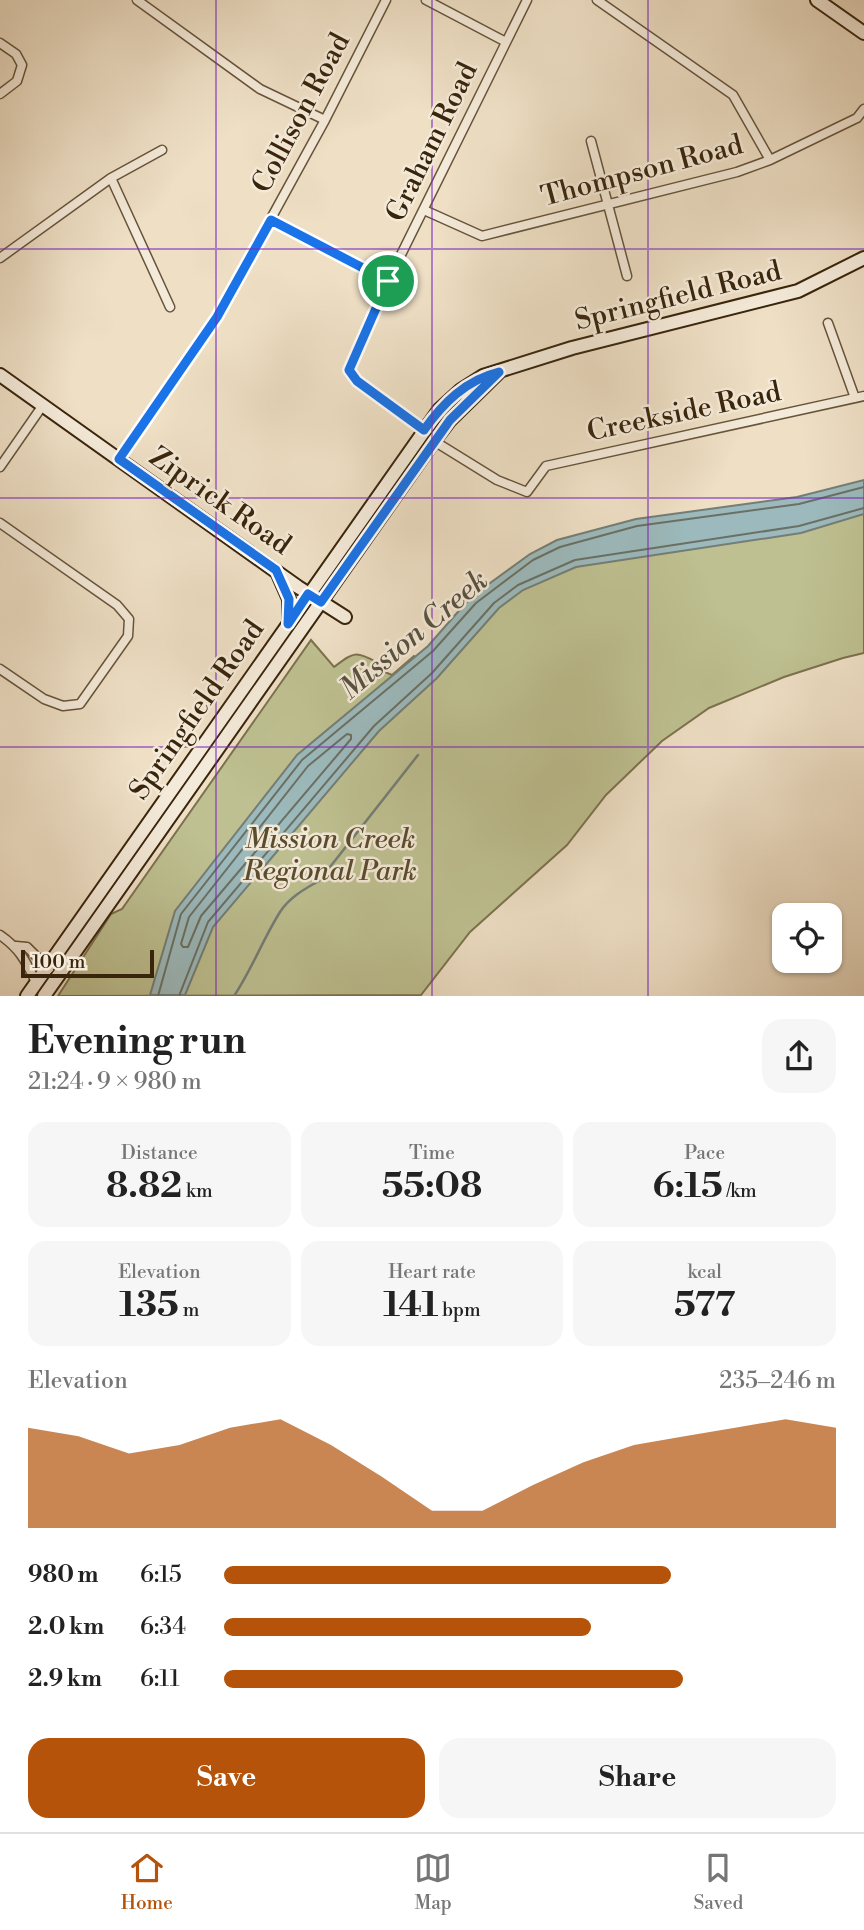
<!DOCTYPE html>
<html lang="en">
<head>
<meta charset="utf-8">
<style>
	body { margin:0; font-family:"Libre Bodoni",serif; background:#f6f6f6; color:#222; height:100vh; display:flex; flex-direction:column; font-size:26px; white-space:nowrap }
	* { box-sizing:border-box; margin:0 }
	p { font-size:23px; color:#767676 }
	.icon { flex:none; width:38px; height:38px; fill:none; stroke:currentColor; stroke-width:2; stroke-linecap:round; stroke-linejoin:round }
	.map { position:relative; height:996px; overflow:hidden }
	.panel { display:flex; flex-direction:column; background:#fff; flex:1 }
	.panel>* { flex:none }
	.tools { position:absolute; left:772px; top:903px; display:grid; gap:14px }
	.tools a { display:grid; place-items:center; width:70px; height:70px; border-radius:14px; background:#fff; box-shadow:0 2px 5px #0004; font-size:35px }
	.scale { position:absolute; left:21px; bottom:18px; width:133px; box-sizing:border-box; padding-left:7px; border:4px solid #39250c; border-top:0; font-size:19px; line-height:24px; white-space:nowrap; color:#39250c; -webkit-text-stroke:5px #f4ead9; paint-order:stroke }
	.pin { position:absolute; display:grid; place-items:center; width:60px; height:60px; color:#fff; margin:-30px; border:4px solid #fff; border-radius:50%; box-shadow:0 2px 7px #0007 }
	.round { display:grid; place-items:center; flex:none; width:74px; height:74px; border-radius:21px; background:#f6f6f6 }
	.head { display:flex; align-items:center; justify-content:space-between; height:119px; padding:0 28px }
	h1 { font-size:38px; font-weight:800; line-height:52px }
	.figures { display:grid; grid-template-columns:repeat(3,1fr); gap:10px; height:119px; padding:7px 28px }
	.figures div { display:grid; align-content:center; border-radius:18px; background:#f6f6f6; text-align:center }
	.figures b { font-size:35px; font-weight:800 }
	.figures small { font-size:19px; font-weight:400 }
	.figures p { font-size:19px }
	.chart { height:196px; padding:14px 28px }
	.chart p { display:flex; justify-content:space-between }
	.chart svg { width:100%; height:126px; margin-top:7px; fill:#b45309; opacity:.7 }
	.primary-button { display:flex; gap:14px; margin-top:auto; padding:14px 28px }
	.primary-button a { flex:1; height:80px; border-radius:21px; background:#b45309; color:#fff; font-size:28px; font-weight:800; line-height:80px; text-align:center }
	.primary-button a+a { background:#f6f6f6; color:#222 }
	ul { padding:0 28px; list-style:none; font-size:23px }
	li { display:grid; grid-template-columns:112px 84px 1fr; align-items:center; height:52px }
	li i { height:18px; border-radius:9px; background:#b45309 }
	.menu { display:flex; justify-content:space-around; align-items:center; height:98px; border-top:2px solid #e0e0e0; background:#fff; font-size:19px; color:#767676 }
	.menu a { display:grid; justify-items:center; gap:4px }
	.menu .on { color:#b45309 }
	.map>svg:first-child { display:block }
	.green { fill:#bec091; stroke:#7c724e; stroke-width:2 }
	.water { fill:#9cbabd; stroke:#747e76; stroke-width:2 }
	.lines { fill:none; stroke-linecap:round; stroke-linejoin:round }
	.shore { stroke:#6a7064; stroke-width:2 }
	.stream { stroke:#747e76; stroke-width:2.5 }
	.street-casing { stroke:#66543a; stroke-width:11 }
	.secondary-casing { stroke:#39250c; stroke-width:16 }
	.street { stroke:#f4ead9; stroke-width:8 }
	.secondary { stroke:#f4ead9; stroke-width:12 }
	.route-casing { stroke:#fff; stroke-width:14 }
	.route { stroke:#1a73e8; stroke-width:9 }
	.grid { fill:none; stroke:#7b2cbf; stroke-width:2; stroke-opacity:0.55 }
	.labels { text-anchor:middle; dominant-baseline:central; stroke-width:5; stroke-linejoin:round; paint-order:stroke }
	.street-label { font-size:28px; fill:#39250c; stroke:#f4ead9 }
	.park-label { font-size:28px; font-style:italic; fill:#5a4c2d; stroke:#f4ead9 }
	.water-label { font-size:30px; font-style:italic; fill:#575241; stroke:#f4ead9 }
</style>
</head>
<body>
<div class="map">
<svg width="864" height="996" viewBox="0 0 864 996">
	<rect width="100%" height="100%" fill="#eedfc5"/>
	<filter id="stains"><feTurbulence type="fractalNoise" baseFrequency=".00286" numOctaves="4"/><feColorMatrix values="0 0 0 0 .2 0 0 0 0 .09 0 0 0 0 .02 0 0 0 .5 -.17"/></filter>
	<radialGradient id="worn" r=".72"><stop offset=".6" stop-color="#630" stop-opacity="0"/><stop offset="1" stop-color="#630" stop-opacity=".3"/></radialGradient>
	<path class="green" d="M864 510V653L843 658 784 677 709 708 662 741 606 795 567 845 470 932 421 995 58 996 111 914 122 909 311 640 334 667C353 653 355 650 376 662L375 668 392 675 414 656 428 666 512 595 570 563Z"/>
	<path class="water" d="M864 480V514L801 533 576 567 523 590 499 608 437 678 379 731 213 927 185 995H150L175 911 297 755 428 646 471 597 530 554 557 540 636 519 797 497Z"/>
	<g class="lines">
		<path class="shore" d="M347 734 351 735V739L201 916 188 947H183L181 944 189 917 308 766Z
			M158 996 181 914 302 760 433 651 476 603 533 560 560 547 637 526 799 504 864 487
			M179 996 208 922 374 726 432 673 494 603 518 585 575 560 799 526 864 508"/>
		<path class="stream" d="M234 996C252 969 263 939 280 912 289 898 304 889 319 881L418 755"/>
		<defs>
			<path id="street" d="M137 0 260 89 325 120
				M426 0 506 42
				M597 0 733 95 770 160
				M0 43 16 54 22 65 17 81 0 94
				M591 141 627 276
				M111 178 170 307
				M424 210 482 236 737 172 770 160 857 118 864 109
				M270 220 388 281
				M0 258 111 178 162 150
				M828 323 855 398
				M424 430 357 381 349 370 388 281 527 0
				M434 441 497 480 527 492 546 466 864 396
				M119 459 217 317 325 120 386 0
				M0 467 43 405
				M0 523 117 605 129 619 128 636 80 704 63 706 44 699 0 669
				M0 935C20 949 25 960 36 982
				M16 946 27 947 49 969"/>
			<path id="secondary" d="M817 0 864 33
				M0 375 298 587 345 617
				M278 574 289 599V620
				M27 996 439 410 461 390 483 376 572 348 798 291 864 258
				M44 996 434 441 450 420 499 372"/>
		</defs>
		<use href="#street" class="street-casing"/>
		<use href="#secondary" class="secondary-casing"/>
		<use href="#street" class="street"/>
		<use href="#secondary" class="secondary"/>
	</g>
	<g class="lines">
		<defs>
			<path id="route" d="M271 220 388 281 349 370 357 381 424 430C443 403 466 380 499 372L450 420 321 602 308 594 288 624 289 599 276 570 119 459 217 317Z"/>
		</defs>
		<use href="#route" class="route-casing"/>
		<use href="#route" class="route"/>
	</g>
	<path class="grid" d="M216 0V996M432 0V996M648 0V996M0 249H864M0 498H864M0 747H864"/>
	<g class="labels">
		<g class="street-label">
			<text transform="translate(301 113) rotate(-62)">Collison Road</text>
			<text transform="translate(432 142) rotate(-64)">Graham Road</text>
			<text transform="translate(642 171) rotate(-15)">Thompson Road</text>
			<text transform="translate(678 296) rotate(-14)">Springfield Road</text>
			<text transform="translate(684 412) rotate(-12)">Creekside Road</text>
			<text transform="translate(220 501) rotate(35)">Ziprick Road</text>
			<text transform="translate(197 710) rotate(-55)">Springfield Road</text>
		</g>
		<g class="park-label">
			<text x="330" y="839">Mission Creek<tspan x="330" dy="32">Regional Park</tspan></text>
		</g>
		<g class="water-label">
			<text transform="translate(414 635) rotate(-40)">Mission Creek</text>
		</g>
	</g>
	<rect width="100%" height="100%" filter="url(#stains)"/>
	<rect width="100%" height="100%" fill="url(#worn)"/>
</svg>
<div class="tools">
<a><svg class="icon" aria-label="locate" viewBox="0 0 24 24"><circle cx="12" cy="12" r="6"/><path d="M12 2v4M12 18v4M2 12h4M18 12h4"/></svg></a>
</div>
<div class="scale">100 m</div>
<div class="pin" style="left:388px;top:281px;background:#1e9e55"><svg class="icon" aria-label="arrive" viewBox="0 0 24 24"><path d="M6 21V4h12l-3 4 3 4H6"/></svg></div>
</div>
<section class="panel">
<div class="head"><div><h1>Evening run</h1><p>21:24 · 9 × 980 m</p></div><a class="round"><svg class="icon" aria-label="share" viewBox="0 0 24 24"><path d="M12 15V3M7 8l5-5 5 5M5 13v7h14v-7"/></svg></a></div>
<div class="figures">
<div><p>Distance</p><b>8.82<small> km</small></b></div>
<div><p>Time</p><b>55:08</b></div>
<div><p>Pace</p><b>6:15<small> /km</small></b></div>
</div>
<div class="figures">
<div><p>Elevation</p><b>135<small> m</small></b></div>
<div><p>Heart rate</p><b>141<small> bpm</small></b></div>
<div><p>kcal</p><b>577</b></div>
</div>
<div class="chart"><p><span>Elevation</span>235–246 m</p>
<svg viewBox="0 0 160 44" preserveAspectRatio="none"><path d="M0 44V9L10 12L20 18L30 15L40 9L50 6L60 15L70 26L80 38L90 38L100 29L110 21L120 15L130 12L140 9L150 6L160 9V44z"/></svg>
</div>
<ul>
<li><b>980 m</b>6:15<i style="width:73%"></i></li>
<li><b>2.0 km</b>6:34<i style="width:60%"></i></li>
<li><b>2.9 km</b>6:11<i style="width:75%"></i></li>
</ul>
<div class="primary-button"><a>Save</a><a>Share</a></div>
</section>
<nav class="menu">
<a class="on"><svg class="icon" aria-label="home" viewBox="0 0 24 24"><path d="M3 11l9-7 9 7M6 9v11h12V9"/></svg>Home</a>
<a><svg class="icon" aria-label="map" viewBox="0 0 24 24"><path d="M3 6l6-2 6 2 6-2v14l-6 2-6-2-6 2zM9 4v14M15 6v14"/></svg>Map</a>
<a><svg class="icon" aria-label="saved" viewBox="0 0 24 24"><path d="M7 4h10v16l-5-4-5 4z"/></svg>Saved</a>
</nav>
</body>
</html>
